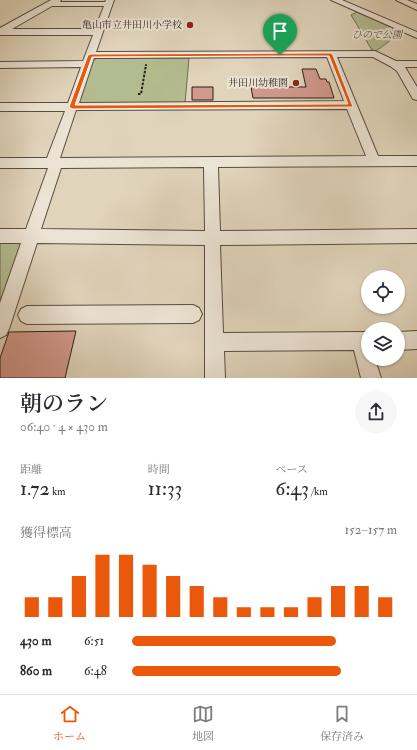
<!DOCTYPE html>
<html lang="ja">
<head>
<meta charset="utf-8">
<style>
	body { margin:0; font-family:"IM FELL Double Pica","Noto Serif JP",serif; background:#f7f7f7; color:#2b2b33; height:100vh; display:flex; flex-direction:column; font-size:15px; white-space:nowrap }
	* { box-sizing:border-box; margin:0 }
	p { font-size:13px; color:#7c7c81 }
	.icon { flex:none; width:22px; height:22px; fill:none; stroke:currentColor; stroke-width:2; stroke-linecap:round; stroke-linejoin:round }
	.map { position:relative; height:378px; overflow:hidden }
	.drawer { display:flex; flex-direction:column; background:#fff; flex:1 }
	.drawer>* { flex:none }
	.fabs { position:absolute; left:361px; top:270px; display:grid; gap:8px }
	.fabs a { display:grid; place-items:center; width:44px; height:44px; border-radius:50%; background:#fff; box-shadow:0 1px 3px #0004; font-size:20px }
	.pin { position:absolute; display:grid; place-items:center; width:34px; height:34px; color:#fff; margin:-41px -17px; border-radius:50% 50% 50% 0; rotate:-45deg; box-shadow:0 0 4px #0007 }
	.pin .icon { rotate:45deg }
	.round { display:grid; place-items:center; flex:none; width:42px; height:42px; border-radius:21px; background:#f7f7f7 }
	.summary { display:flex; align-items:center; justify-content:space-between; height:68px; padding:0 20px }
	h1 { font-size:22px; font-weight:600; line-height:30px }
	.metrics { display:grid; grid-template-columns:repeat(3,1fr); gap:6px; height:68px; padding:4px 20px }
	.metrics div { display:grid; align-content:center }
	.metrics b { font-size:20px; font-weight:600 }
	.metrics small { font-size:11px; font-weight:400 }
	.metrics p { font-size:11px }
	.chart { height:112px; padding:8px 20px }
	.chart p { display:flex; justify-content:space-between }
	.chart svg { width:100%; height:72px; margin-top:4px; stroke:#ea580c; stroke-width:6 }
	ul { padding:0 20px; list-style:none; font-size:13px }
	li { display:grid; grid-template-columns:64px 48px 1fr; align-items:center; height:30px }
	li i { height:10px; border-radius:5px; background:#ea580c }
	.tabs { display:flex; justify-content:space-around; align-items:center; height:56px; border-top:1px solid #e1e1e2; background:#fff; font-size:11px; color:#7c7c81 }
	.tabs a { display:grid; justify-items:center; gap:2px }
	.tabs .selected { color:#ea580c }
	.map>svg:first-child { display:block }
	.green { fill:#b3bc90; stroke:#6e6d54 }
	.building { fill:#d3998d; stroke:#2a1e19 }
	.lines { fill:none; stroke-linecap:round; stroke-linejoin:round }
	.minor-casing { stroke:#584c42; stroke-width:2 }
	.path-far1 { stroke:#2a1e19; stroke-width:1.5; stroke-dasharray:2 1.5; stroke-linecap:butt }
	.path { stroke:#2a1e19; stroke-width:2; stroke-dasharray:2.5 1.5; stroke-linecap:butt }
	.minor { fill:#ebe3d3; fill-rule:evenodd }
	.route { fill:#ea580c; stroke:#fff; fill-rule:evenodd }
	.poi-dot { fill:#8f2418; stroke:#ebe3d3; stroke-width:1.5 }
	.labels { text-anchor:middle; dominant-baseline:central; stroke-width:4; stroke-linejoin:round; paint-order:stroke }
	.far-poi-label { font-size:10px; fill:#2a1e19; stroke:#ebe3d3; text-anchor:end }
	.far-park-label { font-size:10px; font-style:italic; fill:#534d3d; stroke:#ebe3d3 }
</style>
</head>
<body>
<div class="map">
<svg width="417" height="378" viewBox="0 0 417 378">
	<rect width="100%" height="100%" fill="#e0d4bb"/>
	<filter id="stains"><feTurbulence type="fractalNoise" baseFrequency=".005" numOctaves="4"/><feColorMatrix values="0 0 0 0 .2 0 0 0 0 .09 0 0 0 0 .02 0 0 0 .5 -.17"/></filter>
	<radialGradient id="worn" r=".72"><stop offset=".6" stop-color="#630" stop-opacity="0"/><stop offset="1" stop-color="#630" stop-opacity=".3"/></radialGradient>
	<path class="green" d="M357 12 402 32 376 51 372 50 351 15Z
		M97 58H189L185 103 82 104 79 101 93 60Z
		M0 242H24L0 314Z"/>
	<path class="building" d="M302 69H316L320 79H326L327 82H329L334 98H253L251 87H306Z
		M192 87H213V100H192Z
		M76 331 65 378H0V358L9 332Z"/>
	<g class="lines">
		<defs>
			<path id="minor" d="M51 0H61L60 2H105L106 0H114L96 52 375 51 396 61H417V67H405L417 87V100L413 99 397 71 390 66 373 57H337L378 156H417V166L218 167 220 231 417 229V243L220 245 223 333 368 332V359H375L381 378H361L354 350 224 351 225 378H205V245L37 243 9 329 6 335 0 338V303L21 243H0V229H26L48 168H0V158H47L65 111H0V103H68L81 67 0 68V62L83 61 93 35H0V28ZM52 6H104L95 29H12ZM327 57 344 101 79 103 94 58ZM347 109 366 156 60 158 76 110ZM204 167 205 231 41 229 61 168Z
				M331 0H342L417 32V38Z
				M396 0H407L417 4V10Z
				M193 305 199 308 202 314 199 320 193 323 27 324 21 321 18 315 21 309 27 306Z
				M417 331V349L398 350V332Z"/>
		</defs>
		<use href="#minor" class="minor-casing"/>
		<path class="path-far1" d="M146 66V64"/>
		<path class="path" d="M138 94H141L146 65"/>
		<use href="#minor" class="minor"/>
	</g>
	<path class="route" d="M331 53 333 55 353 107 72 109 69 107 88 55 91 54ZM280 56H329L348 104 75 105 92 57Z"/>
	<g class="poi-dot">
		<circle cx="190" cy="25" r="4"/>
		<circle cx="296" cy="83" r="4"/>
	</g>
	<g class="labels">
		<g class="far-poi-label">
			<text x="182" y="25">亀山市立井田川小学校</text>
			<text x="288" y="83">井田川幼稚園</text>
		</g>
		<g class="far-park-label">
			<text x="377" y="35">ひので公園</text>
		</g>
	</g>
	<rect width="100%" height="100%" filter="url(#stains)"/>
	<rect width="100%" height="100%" fill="url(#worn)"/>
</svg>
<div class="fabs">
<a><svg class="icon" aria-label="locate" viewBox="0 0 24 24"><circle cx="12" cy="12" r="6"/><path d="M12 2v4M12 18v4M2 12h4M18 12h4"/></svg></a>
<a><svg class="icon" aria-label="layers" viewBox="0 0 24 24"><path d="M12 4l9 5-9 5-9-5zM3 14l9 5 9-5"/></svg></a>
</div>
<div class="pin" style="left:280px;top:55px;background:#1e9e55"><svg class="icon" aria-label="arrive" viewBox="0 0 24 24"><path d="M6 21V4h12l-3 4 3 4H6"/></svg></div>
</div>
<section class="drawer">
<div class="summary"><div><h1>朝のラン</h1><p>06:40 · 4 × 430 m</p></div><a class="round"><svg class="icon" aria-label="share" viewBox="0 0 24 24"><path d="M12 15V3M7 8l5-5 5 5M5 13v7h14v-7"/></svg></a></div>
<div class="metrics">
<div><p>距離</p><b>1.72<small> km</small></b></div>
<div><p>時間</p><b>11:33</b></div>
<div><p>ペース</p><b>6:43<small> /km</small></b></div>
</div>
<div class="chart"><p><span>獲得標高</span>152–157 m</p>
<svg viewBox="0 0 160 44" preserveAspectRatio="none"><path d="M5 44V32M15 44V32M25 44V19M35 44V6M45 44V6M55 44V12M65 44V19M75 44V25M85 44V32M95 44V38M105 44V38M115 44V38M125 44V32M135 44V25M145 44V25M155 44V32"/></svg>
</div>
<ul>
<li><b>430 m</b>6:51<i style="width:77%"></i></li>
<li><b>860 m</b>6:48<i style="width:79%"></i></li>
</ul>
</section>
<nav class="tabs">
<a class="selected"><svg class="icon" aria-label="home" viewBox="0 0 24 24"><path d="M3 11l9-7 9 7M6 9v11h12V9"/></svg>ホーム</a>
<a><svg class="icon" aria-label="map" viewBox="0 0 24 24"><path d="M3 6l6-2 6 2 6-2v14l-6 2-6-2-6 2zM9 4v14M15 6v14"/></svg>地図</a>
<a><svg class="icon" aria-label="saved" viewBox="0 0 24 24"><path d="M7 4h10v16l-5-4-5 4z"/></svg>保存済み</a>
</nav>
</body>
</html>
